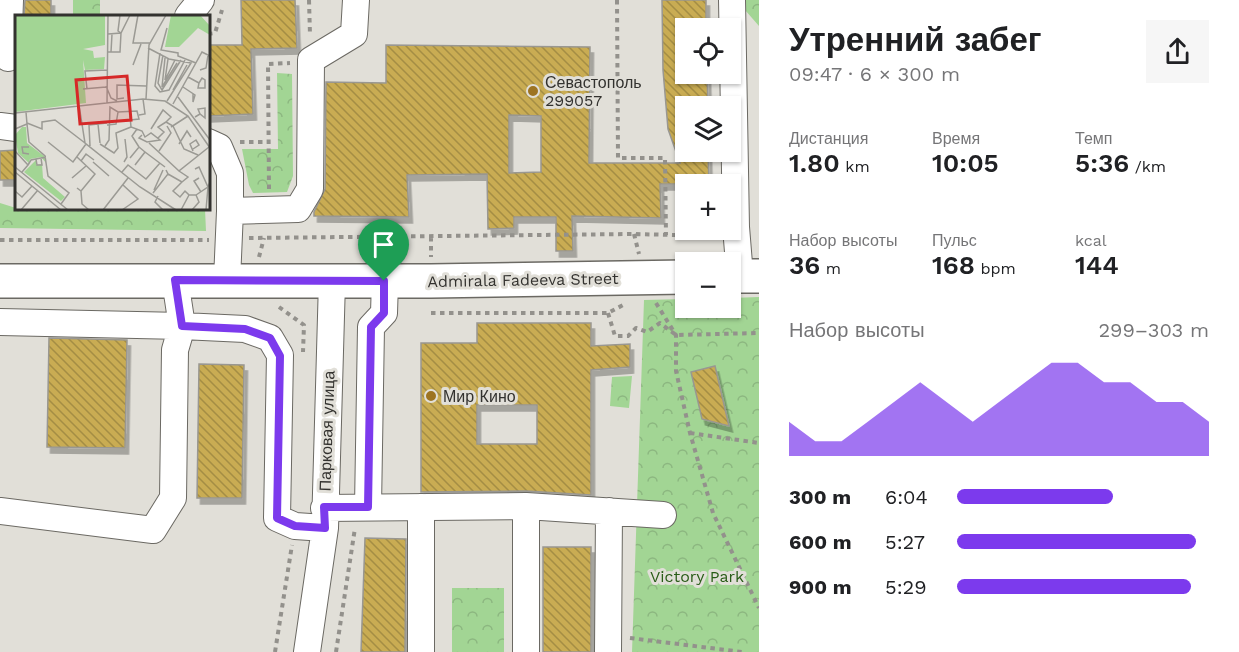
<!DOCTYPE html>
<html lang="ru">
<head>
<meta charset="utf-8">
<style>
	body { margin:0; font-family:"Work Sans",sans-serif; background:#f6f6f6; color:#202124; height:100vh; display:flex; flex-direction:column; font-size:22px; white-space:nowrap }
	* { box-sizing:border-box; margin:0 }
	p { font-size:20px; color:#757577 }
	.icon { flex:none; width:33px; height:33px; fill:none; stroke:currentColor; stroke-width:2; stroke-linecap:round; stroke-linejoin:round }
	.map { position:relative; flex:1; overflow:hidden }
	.side { display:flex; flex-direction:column; background:#fff; width:480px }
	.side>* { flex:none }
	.tools { position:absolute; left:675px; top:18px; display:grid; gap:12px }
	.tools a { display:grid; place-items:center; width:66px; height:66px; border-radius:0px; background:#fff; box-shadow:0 2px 4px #0004; font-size:30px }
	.pin { position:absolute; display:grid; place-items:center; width:51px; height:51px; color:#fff; margin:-62px -26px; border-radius:50% 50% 50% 0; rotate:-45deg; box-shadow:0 0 6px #0007 }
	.pin .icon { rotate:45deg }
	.round { display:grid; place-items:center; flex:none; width:63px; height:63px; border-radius:0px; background:#f6f6f6 }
	.headline { display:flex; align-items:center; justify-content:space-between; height:102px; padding:0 30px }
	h1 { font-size:33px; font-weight:600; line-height:45px }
	.metrics { display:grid; grid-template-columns:repeat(3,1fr); gap:9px; height:102px; padding:6px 30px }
	.metrics div { display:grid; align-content:center }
	.metrics b { font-size:26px; font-weight:600 }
	.metrics small { font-size:16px; font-weight:400 }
	.metrics p { font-size:16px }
	.chart { height:168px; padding:12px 30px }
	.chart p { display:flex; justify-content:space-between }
	.chart svg { width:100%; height:108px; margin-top:6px; fill:#7c3aed; opacity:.7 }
	ul { padding:0 30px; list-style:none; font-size:20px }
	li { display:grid; grid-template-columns:96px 72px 1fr; align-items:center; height:45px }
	li i { height:15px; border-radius:8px; background:#7c3aed }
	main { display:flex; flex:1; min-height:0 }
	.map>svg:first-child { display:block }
	.forest { fill:url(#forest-crowns) }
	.building { fill:url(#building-back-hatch); stroke:#999791; stroke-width:1.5; fill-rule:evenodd; filter:url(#shadow) }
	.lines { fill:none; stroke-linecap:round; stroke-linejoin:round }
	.minor-casing { stroke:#6b6963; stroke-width:28 }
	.major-casing { stroke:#6b6963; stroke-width:36 }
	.path { stroke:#93918c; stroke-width:4; stroke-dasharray:4.5 4.5; stroke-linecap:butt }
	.minor { stroke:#fff; stroke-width:26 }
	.major { stroke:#fff; stroke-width:33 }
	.route-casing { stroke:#fff; stroke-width:12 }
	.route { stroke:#7c3aed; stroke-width:8 }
	.poi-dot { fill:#9d7422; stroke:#e1dfd8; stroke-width:2 }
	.labels { text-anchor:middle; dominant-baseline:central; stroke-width:6; stroke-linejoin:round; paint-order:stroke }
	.poi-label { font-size:16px; fill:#33322f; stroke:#e1dfd8; text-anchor:start }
	.street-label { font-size:16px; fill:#33322f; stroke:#e1dfd8 }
	.park-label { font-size:16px; fill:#285c16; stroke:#e1dfd8 }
	.inset-road { fill:none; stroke:#9b9a94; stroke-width:1.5 }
	.view { fill:#d62828; fill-opacity:0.15; stroke:#d62828; stroke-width:3 }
	.inset-edge { fill:none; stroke:#33322f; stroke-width:3 }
</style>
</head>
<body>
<main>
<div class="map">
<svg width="759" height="652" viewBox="0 0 759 652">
	<defs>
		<pattern id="forest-crowns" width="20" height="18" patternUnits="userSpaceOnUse" patternTransform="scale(1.5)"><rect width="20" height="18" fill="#a2d594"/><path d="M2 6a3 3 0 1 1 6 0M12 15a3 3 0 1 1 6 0" fill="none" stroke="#8cb780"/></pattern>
		<pattern id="building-back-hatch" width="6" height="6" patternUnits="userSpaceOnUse" patternTransform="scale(1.5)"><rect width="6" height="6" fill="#c9ac52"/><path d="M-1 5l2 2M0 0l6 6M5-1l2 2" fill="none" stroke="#a48d44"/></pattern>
		<filter id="shadow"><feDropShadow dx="3.5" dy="6" stdDeviation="0" flood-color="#0004"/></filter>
	</defs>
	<rect width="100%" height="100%" fill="#e1dfd8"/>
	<path class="forest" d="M73 0H100V16H73Z
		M746 0H759V26L745 10Z
		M277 73 292 74 293 176 287 192 253 193 249 185 242 149H278Z
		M0 203 16 208 205 209 206 231 0 228Z
		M759 297V652H632L644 300 685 299 686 308H730L731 298Z
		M632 376 629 408 610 406 612 377Z
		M452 588H504V652H452Z"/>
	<path class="building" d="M25 0H51V16H24Z
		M241 0H295L297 48 251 49 253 114 208 116V45H242Z
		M662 0H706V28H686V74H707L708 106H686V152H708L709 184H660L661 218 572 216 573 251H556V217H514V228L488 229 487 174 407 175 409 217 314 216V212L325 189 326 82 386 83V45L590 47 589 163H680L668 129 663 70ZM509 115 541 116V172L509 173Z
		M16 150V180H0V151Z
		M477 323H591V346L630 344V367L591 370V495L526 491 421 492V343H477ZM477 405H537V444H477Z
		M49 338 127 340 125 448 47 447Z
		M199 364 244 365 242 498H197Z
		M715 366 729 426 702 419 691 372Z
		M365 538 406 539 405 652H361Z
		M543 547H591V652H543Z"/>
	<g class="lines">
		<defs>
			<path id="minor" d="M732 0 736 227 740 276
				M188 16 201 0
				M8 58 10 0
				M0 126 16 128
				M208 142 219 147 230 173V211L298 209 310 189 311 60 354 34 356 0
				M175 280 182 326 245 329 270 338 280 355 277 518 295 526 325 528
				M227 280 230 211
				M0 322 182 326 175 350 173 498 153 530 0 511
				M368 507 371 327 384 313 385 281
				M324 508 526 506 663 515
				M307 652 325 528 332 281
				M421 652V507
				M526 652V506
				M608 652 609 511"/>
			<path id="major" d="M730 276H759
				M0 281H431L686 277"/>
		</defs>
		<use href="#minor" class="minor-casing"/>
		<use href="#major" class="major-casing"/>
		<path class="path" d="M309 0 310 35
			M617 0 618 158H665L666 235
			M208 34 215 33 222 10
			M240 142H269
			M269 189 268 64 290 63
			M634 234 639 254
			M431 237V257
			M249 238 634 234 715 236
			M0 240H209
			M259 257 264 238
			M656 303 676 335V371L690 433 713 513 759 608
			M279 307 304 325 303 352
			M431 313H608L625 304
			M608 313 615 336H628L636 328 647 332 660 323 676 335 759 333
			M690 433 759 443
			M630 638 742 652
			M275 652 292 545
			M336 652 355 528"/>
		<use href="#minor" class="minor"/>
		<use href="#major" class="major"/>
	</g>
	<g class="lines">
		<defs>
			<path id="route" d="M175 280 384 281V313L371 327 368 507H324L325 528 295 526 277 518 280 356 270 338 245 329 182 326Z"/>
		</defs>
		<use href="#route" class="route-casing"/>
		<use href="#route" class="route"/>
	</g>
	<g class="poi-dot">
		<circle cx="533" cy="91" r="6"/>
		<circle cx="431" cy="396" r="6"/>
	</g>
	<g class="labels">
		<g class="poi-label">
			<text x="545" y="82">Севастополь<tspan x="545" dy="18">299057</tspan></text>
			<text x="443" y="396">Мир Кино</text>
		</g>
		<g class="street-label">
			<text transform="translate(523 280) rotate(-1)">Admirala Fadeeva Street</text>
			<text transform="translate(327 431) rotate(-88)">Парковая улица</text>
		</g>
		<g class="park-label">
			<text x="697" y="576">Victory Park</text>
		</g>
	</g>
	<g transform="translate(15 15)">
		<rect width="195" height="195" fill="#e1dfd8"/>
		<path d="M156 0H185L195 11V20L183 13 164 32H150Z" fill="#a2d594"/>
		<path d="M0 0H90V30L68 34 78 36 79 43 90 42 89 54 70 55 68 45 71 88 0 97ZM7 112H11L12 128 29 141 31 148 26 142 15 144 14 148 3 138 0 120ZM21 145V150L27 149 28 163 50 182 46 186 9 157Z" fill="#a2d594"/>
		<path class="inset-road" d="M105 0 103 16 106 18M123 0 118 28H135M152 13 146 35 163 38V41L181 48M93 19 106 18 115 0M133 33 154 44 176 48 152 86M93 37H105L106 18M96 37 97 19M145 38 140 71 145 77 154 75 170 45M148 40 143 68 147 75 166 45M150 43 147 72 162 48M153 44 150 65 160 45M118 50 126 29M185 55 191 53 193 40M173 62 184 68 183 73H190V65L187 63 184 68M91 71 96 83 102 86M168 72 180 80 178 87V79M68 74 91 72M72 74 70 56 92 55M158 75 172 50M163 82 195 125M109 83 102 84V70L131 71M131 84 134 30 151 0M92 88 93 0M158 89 187 37 195 41M64 90 70 128 125 172 161 195M0 98 128 84 150 86 173 101 195 133M124 100 130 99 128 84M115 101 116 112 127 116 130 122 136 118 145 125 132 127 124 123 127 120M180 102 185 99 190 103V93L183 94 185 99M12 108 27 114V107L40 105 70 128M12 109 14 127 30 141 33 161 54 178 46 189M92 110 101 109 103 97M156 112 173 101M0 114 12 109 11 97M122 114 117 121 124 132M136 114 148 95 156 102 151 107 158 111 169 134 183 140M143 123 149 117 143 112 151 107M33 127 58 147 71 129M85 128 83 109 92 108M134 128 164 156M85 129 99 138 103 133 101 118 116 112M164 129 172 116 176 122M75 131 74 110 83 109M90 131 94 125 95 92 103 97 122 96 124 104 115 105M14 132H7L8 138 14 139M178 134 184 130 181 125 175 129 178 136M0 136 13 150 7 157M144 136 156 118 152 111M130 137 150 152M62 142 80 159 66 176 62 173M115 143 124 132 130 137 120 150M21 144 22 150H27L26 143M66 146 71 139 79 145M78 147 94 161M109 147 112 142 110 124M13 150 16 145 31 142M0 152 53 195M180 154 184 152 193 172 195 167M0 157 46 195M107 157 113 150 131 164 145 148M153 159 167 167 158 176 165 182 170 176 174 180 166 195M57 163 71 151M184 163 179 166 186 177M167 167 173 162 164 156 194 132M139 175 148 155M0 176 7 182 17 171M66 176 67 189 74 195M138 178 153 159 151 155M174 180H181L184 187 177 195M181 180 193 172 191 195M143 181 140 187 148 195M6 195 23 175M88 195 113 163M107 195 123 184 108 170"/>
		<path class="view" d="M112 61 116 105 65 109 61 65Z"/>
		<rect width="195" height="195" class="inset-edge"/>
	</g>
</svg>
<div class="tools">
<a><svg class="icon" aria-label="locate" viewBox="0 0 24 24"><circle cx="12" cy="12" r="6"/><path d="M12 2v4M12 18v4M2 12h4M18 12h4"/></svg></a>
<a><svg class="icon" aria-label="layers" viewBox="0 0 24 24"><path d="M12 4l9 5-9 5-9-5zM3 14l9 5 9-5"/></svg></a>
<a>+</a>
<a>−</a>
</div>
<div class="pin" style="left:384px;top:281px;background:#1e9e55"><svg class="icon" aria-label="arrive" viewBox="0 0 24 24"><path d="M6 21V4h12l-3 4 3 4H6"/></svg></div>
</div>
<section class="side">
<div class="headline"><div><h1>Утренний забег</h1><p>09:47 · 6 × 300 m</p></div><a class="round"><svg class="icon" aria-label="share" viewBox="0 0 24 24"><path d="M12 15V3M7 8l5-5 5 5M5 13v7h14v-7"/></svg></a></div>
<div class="metrics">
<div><p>Дистанция</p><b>1.80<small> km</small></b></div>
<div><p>Время</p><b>10:05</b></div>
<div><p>Темп</p><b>5:36<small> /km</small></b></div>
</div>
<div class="metrics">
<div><p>Набор высоты</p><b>36<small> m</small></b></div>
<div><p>Пульс</p><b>168<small> bpm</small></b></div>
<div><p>kcal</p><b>144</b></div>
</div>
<div class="chart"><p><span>Набор высоты</span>299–303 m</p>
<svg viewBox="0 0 160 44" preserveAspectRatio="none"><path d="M0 44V30L10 38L20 38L30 30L40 22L50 14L60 22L70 30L80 22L90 14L100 6L110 6L120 14L130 14L140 22L150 22L160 30V44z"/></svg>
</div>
<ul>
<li><b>300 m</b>6:04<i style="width:62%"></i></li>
<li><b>600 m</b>5:27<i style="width:95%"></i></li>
<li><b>900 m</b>5:29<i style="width:93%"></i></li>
</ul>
</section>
</main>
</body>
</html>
